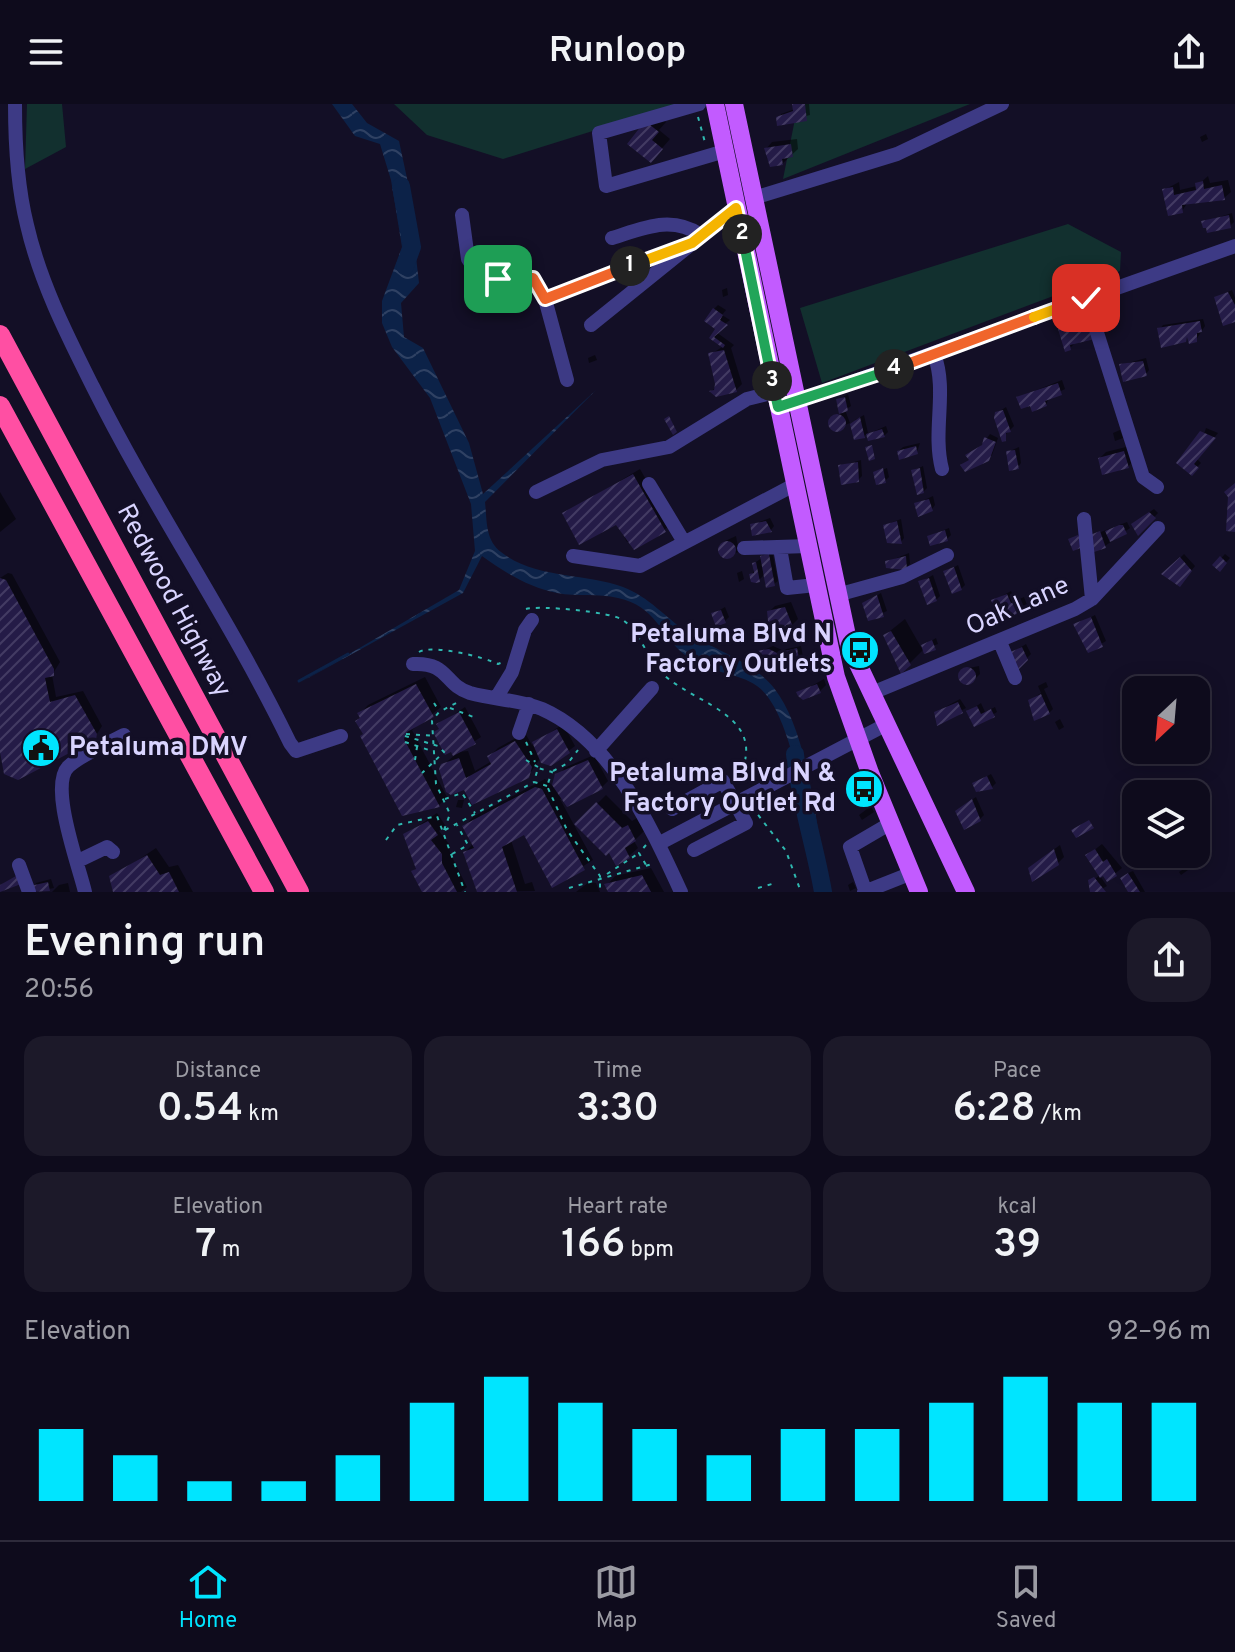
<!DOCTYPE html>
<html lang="en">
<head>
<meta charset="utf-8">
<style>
	body { margin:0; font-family:Overpass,sans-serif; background:#1c1929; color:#f1f3f6; height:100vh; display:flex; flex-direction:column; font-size:30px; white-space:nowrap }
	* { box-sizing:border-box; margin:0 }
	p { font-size:26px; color:#9b9ba3 }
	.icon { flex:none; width:44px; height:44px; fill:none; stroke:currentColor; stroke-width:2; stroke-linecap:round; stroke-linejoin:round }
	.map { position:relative; height:788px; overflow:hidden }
	.side { display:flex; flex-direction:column; background:#0e0b1c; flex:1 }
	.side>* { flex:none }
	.needle { width:52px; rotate:206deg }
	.tools { position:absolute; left:1122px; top:572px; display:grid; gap:16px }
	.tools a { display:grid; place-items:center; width:88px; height:88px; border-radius:16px; background:#0e0b1c; box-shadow:0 4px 20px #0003,0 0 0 2px #2e2b3b; font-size:40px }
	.pin { position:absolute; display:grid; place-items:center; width:68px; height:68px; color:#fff; margin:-34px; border-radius:16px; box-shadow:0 4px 12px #0006 }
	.km { position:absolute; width:40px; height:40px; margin:-20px; border-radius:50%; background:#222; color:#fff; font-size:22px; line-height:40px; text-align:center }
	.round { display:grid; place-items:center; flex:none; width:84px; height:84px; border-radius:24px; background:#1c1929 }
	.overview { display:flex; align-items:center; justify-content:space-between; height:136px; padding:0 24px }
	h1 { font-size:44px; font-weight:600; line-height:60px }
	.figures { display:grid; grid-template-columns:repeat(3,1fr); gap:12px; height:136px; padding:8px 24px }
	.figures div { display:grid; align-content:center; border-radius:20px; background:#1c1929; text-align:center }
	.figures b { font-size:40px; font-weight:600 }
	.figures small { font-size:22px; font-weight:400 }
	.figures p { font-size:22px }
	.chart { height:224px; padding:16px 24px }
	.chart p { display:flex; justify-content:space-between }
	.chart svg { width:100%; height:144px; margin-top:8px; stroke:#00e5ff; stroke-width:6 }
	header { display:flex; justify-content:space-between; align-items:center; height:104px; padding:0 24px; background:#0e0b1c; font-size:36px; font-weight:600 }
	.dock { display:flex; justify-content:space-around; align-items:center; height:112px; border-top:2px solid #2e2b3b; background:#0e0b1c; font-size:22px; color:#9b9ba3 }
	.dock a { display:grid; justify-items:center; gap:4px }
	.dock .selected { color:#00e5ff }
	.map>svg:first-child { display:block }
	.green { fill:#12302f }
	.water { fill:url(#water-waves) }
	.shadow { fill:#0007 }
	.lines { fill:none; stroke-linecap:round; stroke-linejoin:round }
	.stream { stroke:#0c2248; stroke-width:3 }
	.river { stroke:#0c2248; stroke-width:18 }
	.building { fill:url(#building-hatch) }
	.path { stroke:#2fb8b0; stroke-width:2; stroke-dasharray:4 6; stroke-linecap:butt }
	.minor { stroke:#3d3a85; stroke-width:14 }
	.major { stroke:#c25bff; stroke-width:18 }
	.highway { stroke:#ff4fa3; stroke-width:20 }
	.split-1-casing { stroke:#fff; stroke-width:16 }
	.split-2-casing { stroke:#fff; stroke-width:16 }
	.split-3-casing { stroke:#fff; stroke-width:16 }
	.split-4-casing { stroke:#fff; stroke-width:16 }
	.split-5-casing { stroke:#fff; stroke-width:16 }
	.split-6-casing { stroke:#fff; stroke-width:16 }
	.split-1 { stroke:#f0652b; stroke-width:10 }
	.split-2 { stroke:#f5b400; stroke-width:10 }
	.split-3 { stroke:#22a559; stroke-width:10 }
	.split-4 { stroke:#22a559; stroke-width:10 }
	.split-5 { stroke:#f0652b; stroke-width:10 }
	.split-6 { stroke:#f5b400; stroke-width:10 }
	.labels { text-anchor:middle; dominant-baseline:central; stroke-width:7; stroke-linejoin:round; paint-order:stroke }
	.street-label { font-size:26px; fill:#d9d4ff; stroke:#130f26 }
	.poi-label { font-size:26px; font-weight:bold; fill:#d9d4ff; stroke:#130f26; text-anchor:end }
</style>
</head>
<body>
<header><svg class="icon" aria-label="menu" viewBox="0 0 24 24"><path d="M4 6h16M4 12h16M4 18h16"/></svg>Runloop<svg class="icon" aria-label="share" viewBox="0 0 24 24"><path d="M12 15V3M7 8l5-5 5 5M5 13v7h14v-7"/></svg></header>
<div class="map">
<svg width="1235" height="788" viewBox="0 0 1235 788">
	<defs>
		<pattern id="water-waves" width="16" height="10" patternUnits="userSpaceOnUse" patternTransform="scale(2)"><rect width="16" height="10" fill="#0c2248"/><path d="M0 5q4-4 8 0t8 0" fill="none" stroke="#2f4163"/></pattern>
		<pattern id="building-hatch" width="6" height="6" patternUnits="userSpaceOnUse" patternTransform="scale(2)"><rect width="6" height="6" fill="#241b47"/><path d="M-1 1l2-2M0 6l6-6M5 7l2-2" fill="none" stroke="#433b63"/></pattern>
	</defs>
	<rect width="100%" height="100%" fill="#130f26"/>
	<path class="green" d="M27 0H62L66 43 25 65Z
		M394 0H679L503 55 427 31Z
		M798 0H970L783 75Z
		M1068 120 1121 148 1120 167 822 279 800 204Z"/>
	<path class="water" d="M332 0H352L367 19 399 37 408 79 404 120 416 153 419 179 401 199 404 233 423 244 469 339 483 390 596 286 485 398C487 416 485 436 501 448 534 475 585 469 623 483 649 493 665 513 687 528 714 546 754 558 774 584 810 630 817 729 828 788H819C810 742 796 609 757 582 738 568 709 570 685 551 660 531 656 502 618 494 598 489 577 493 557 489 530 484 504 468 482 452L463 489 301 578 459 486 475 447 471 400 430 294 392 243 382 219V197L402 143 391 76 380 40 355 32Z"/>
	<path class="shadow" d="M794 0H809L810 11 780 19 781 10 795 5Z
		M655 9 666 18 659 26 670 35 651 57 646 18Z
		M1206 30 1208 35 1202 38 1200 33Z
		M797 35 798 45 782 60 767 55 766 45 772 38Z
		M1208 72 1210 79 1228 76 1231 88 1224 94 1188 98 1182 107 1164 86 1179 78 1180 86 1197 82Z
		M1232 109 1234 118 1230 122 1204 118Z
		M523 142 525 154 517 162 506 153Z
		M727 184 728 191 723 193 722 186Z
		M1232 186 1235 194V216L1216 194Z
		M718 201 726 206 722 211 730 216 718 225 714 205Z
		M1093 214 1074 240 1070 244 1060 226Z
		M1203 215 1205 222 1196 236 1189 232 1185 236 1160 225 1163 221Z
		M716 228 734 241 731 244 742 280 736 286 712 287 717 282 711 250 724 242 712 234Z
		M595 251 597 256 589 259 588 254Z
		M1146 254 1149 266 1146 270 1121 261Z
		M1062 276 1065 285 1049 293 1046 301 1019 293Z
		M848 290 851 302 845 306 850 319 832 326 829 315 841 309 838 296Z
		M1006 303 1014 322 1006 330 997 309Z
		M864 311 868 329 864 332 855 316Z
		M886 322 888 328 884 332 868 330Z
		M1206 324 1218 329 1197 355 1201 359 1191 369Z
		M1120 326 1123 334 1115 337 1113 329Z
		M990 330 998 334 992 351 988 355 971 356Z
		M920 339 917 348 899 347 903 343Z
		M1130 342 1134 356 1128 363 1100 354 1106 348Z
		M1019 343 1021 359 1018 363 1008 348Z
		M861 356 862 372 858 376 841 362Z
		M923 362 927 384 923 388 913 367Z
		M887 364 889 373 885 377 877 368Z
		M640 365 671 420 664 426 627 438 616 418 564 410Z
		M0 388 16 415 0 428Z
		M933 392 935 401 932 405 916 400Z
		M1154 405 1158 409 1139 429 1137 417Z
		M770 414 774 422 771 426 752 421Z
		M901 415 904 434 901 438 885 421Z
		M1127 418 1130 424 1105 442 1093 431Z
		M949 424 951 431 947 435 929 432Z
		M736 432 739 448 722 452 723 438Z
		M772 447 778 477 774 480 765 470 759 476H753V460Z
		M909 449 910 460 906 464 887 458Z
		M1184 450 1195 462 1184 476 1164 470Z
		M1225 450 1230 454 1220 465 1215 461Z
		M958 461 965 481 961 485 946 468Z
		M742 467 744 475 739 478 737 469Z
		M8 469 12 470 60 558 52 571 56 593 83 587 102 622 95 633 0 637V474Z
		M933 471 940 492 936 496 921 478Z
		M1011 487 1015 497 1024 493 1027 501 1023 505 993 497Z
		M881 489 887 507 869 515 864 500Z
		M791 498 798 515 792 521 769 508 775 502Z
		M725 503 729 513 725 517 713 510Z
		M1095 511 1106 537 1089 547 1076 521Z
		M905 515 921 543 936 534 938 540 924 545 902 567 885 531Z
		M1026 540 1031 550 1017 564 1010 550Z
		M773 542 782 546 801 542 803 553 799 557 773 555 759 548Z
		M979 562 980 570 976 574 963 577 960 569 964 565Z
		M425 573 441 603 412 626 447 693 439 701 365 630 360 610 368 601Z
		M824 575 826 581 820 587 799 589Z
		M1046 578 1048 583 1044 585 1053 605 1049 609 1030 596 1041 589 1038 582Z
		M960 595 966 604 939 619 936 608Z
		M981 599 985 608 995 603 997 608 975 621 969 607Z
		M465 603 481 633 458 648 468 647 475 667 492 657 490 652 498 644 525 629 532 641 563 620 575 642 551 660 539 656 528 672 465 684 443 661 455 651 439 621Z
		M1060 615 1064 623 1059 626 1055 618Z
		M594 651 608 677 602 683 560 695 593 756 553 781 525 729 511 736 525 780 532 778 535 787 479 788 465 748 474 739 465 722 473 713 545 675 554 683 564 664Z
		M991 670 996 679 992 683 974 679Z
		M606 691 632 717 637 714 644 727 634 737 638 744 629 752 577 720Z
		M976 693 984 711 980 715 961 703Z
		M458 696H464L462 704 456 703Z
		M871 702 874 708 862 716 859 711Z
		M437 709 445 721 439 727 449 740 450 749 467 783 461 788H424L413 768 417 763 406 730Z
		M1102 740 1122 764 1108 775 1104 769 1100 772 1107 782 1096 788 1089 780 1100 771 1088 751Z
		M1060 741 1064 753 1057 760 1037 758Z
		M156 744 169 763 178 761 193 788H117L111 774Z
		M1187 763 1188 766 1181 771 1179 768Z
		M651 764 664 788H610L607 781 615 772Z
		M1133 767 1145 788H1131L1126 770Z
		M51 775 54 784 33 788 36 779Z
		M589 778 596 779 600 788H576Z
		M853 778 856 784 850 787 848 781Z
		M68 779 70 788H52L59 781Z"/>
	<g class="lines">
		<path class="stream" d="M299 577 348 550"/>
		<path class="river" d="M401 82 412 143 405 162
			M795 650C800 698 815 741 823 788"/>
	</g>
	<path class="building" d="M792 0H805L807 17 777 22 776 13 793 7Z
		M645 17 659 28 652 36 663 45 651 59 627 40Z
		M791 40 793 53 782 55 783 61 770 63 764 44Z
		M1203 77 1204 85 1222 81 1225 96 1182 101 1183 109 1168 112 1162 85 1173 83 1174 91 1196 86 1195 79Z
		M1229 111 1231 124 1207 129 1206 124H1203L1201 117Z
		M514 150 518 164 507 167 503 153Z
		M1228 188 1235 201V218L1223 222 1214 193Z
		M713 204 723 211 720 216 728 221 714 233 725 241 723 244 709 234 715 225 704 217Z
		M1089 217 1095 235 1070 241 1071 246 1065 248 1058 225Z
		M1200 217 1202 228 1197 229V238L1189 240 1187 233 1186 238 1161 244 1157 224Z
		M724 246 737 288 716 293 709 287 714 286 715 280 708 249Z
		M1143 257 1147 272 1123 278 1119 260Z
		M1058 279 1062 291 1045 297 1047 302 1032 308 1030 302 1021 305 1016 293Z
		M845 293 848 307 839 310 836 295Z
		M1003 306 1011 328 1006 329V337L1002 338 994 314 995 308Z
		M828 319a9 9 0 1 1 18 0a9 9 0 1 1-18 0Z
		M669 312 677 328 673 331 664 315Z
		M860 313 865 334 854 336 850 320Z
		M882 325 885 333 868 337 866 330Z
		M1200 327 1216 334 1194 360 1199 364 1192 372 1176 359Z
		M984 333 996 338 989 357 965 368 960 361 969 356 965 351 982 341Z
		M872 341 875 355 869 357 865 343Z
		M916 342 918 350 899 356 897 347Z
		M1015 346 1019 365 1009 367 1006 347Z
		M1124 347 1129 364 1102 371 1098 354Z
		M858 358 859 378 841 381 838 361Z
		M883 364 886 379 876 381 873 368Z
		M920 364 924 389 917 391 911 366Z
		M633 370 666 428 634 446 616 421 579 441 562 409Z
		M1235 379V428L1226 427 1228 393 1224 388Z
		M929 395 933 407 918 413 914 399Z
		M1149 408 1156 414 1138 432 1131 420Z
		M766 417 772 428 752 432 750 420Z
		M897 417 902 440 887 439 883 421Z
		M1119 421H1123L1127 430 1110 438 1105 427Z
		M945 426 948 437 930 442 927 432Z
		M1100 427 1106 444 1091 449 1090 431Z
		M1078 431 1083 443 1073 447 1068 435Z
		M718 446a9 9 0 1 1 18 0a9 9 0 1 1-18 0Z
		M769 450 775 482 766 484 760 452Z
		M906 452 907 466 886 464 885 457Z
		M1220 452 1227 459 1220 468 1212 461Z
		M1180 453 1192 467 1180 483 1161 470Z
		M756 458 760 478 756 479 751 478 749 470 754 469 752 459Z
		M954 463 962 486 952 490 943 467Z
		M0 474 6 476 54 565V572L45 574 50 598 75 591 97 630 96 635 18 676 4 670 0 648Z
		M929 474 937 497 927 501 918 477Z
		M1007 490 1011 499 1020 496 1024 507 999 517 991 496Z
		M877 491 884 513 868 517 862 499Z
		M785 503 793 523 771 528 769 521 758 523 756 516 768 517 767 507Z
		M721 506 726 519 716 523 711 509Z
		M1091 513 1103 543 1088 549 1073 520Z
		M891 527 911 561 901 570 883 531Z
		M932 536 936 546 924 550 921 541Z
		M1022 543 1028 556 1017 567 1008 549Z
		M797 544 800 559 773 565 771 558 759 560 756 547 769 545 777 549Z
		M958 572a9 9 0 1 1 18 0a9 9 0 1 1-18 0Z
		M416 580 434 613 407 628 404 635 440 703 402 712 360 632 363 630 355 617 360 614 357 609Z
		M817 580 821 589 803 596 798 592 796 588Z
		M1041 590 1050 610 1034 617 1028 596Z
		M958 598 963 609 937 622 934 608Z
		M977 602 981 610 991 605 995 613 974 623 966 607Z
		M459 608 476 640 453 652 451 648 445 651 433 628 439 625 436 620Z
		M557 625 570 649 551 662 541 659 532 638Z
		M515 637 532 663 529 674 472 701 464 686 451 691 446 688 439 665 441 660 459 654 466 674 491 660 487 652Z
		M588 656 603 685 567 703 552 681 555 670Z
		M987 672 993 685 976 688 972 679Z
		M535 683 542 685 585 766 552 784 524 731 502 743 517 788H477L463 748 474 744 462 722Z
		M972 695 981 717 964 726 955 707Z
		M596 698 622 724 628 721 636 737 625 744 630 754 616 762 609 749 606 752 574 720Z
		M1089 716 1094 724 1076 734 1071 726Z
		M428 717 438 731 431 736 442 750V759L457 788H422L411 767 416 765 403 730Z
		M1054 745 1059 761 1032 778 1028 764Z
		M1095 745 1103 758 1107 755 1117 772 1107 778 1103 772 1100 774 1085 751Z
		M147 751 160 771 169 768 179 788H113L109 772Z
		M1128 769 1140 788H1128L1120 774Z
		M642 771 651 788H608L604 780Z
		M16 772 21 780 0 788V781Z
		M1094 773 1106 788H1090L1088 776Z
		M48 778 50 787 31 788 30 782Z"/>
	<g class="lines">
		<path class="path" d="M698 13 706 42
			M526 505C539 501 612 508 623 516 642 530 647 556 664 571 698 602 772 612 737 677
			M419 548C432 540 484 553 498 560L503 558
			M647 566 655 560
			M434 599 439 607
			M450 604 476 614
			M406 630 436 632
			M405 632 438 642 444 648 422 669
			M405 638 432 647
			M526 638 535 658
			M415 656 417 643
			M526 656 538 663
			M553 667 568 659 578 646
			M547 682 534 678 538 664 552 668 547 682 567 726 600 772V788
			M445 695 462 689 475 709
			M752 703 786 747 801 788
			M444 726 450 710 436 680 432 617 439 608 458 598
			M445 726 534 678
			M386 736 397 721 437 712 465 788
			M646 741 639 749 646 761
			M452 750 468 741 457 721
			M607 770 639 749
			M569 784 652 760
			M758 784 772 780"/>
		<path class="minor" d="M15 0C15 41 17 81 27 121 40 178 67 231 93 283 154 405 231 517 290 639L296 647 341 632
			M699 0 599 29 606 82 725 47
			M757 93 897 50 1002 0
			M462 111 468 155 479 172 533 174 545 195
			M612 134C644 124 671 111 701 131
			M1086 194 1143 373 1157 383
			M591 221 736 104
			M934 250C948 287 932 326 942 365
			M567 276 545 195 692 139
			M790 300 1235 142
			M649 380 684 438
			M536 388 602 356 669 343 747 295 775 288
			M1084 415 1092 495
			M744 444 808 442
			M780 444 787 484 816 481
			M573 452 640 462 794 381
			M837 491 902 473 947 451
			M1000 538 1015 574
			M413 560C449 558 444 581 470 589 495 596 517 595 542 605 612 636 651 723 681 788
			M872 589 1075 505 1092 495 1158 424
			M498 591 512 568 525 526 532 516
			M519 629 529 600
			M596 647 652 584
			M672 705 723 677 746 719 694 746
			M660 739 887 620
			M78 757 107 743 113 748
			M19 761 29 788
			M865 786 850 743 891 719
			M85 788C79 762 48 680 69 662 84 649 107 640 124 631
			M864 788 912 769"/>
		<path class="major" d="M715 0 836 573 870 669 919 788
			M734 0 849 541 966 788"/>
		<path class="highway" d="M0 231 299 788
			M0 302 264 788"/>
	</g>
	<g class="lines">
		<defs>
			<path id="split-1" d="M498 175 533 174 545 195 630 162"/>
			<path id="split-2" d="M630 162 692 139 736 104 742 130"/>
			<path id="split-3" d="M742 130 772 277"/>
			<path id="split-4" d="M772 277 778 303 894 265"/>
			<path id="split-5" d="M894 265 1034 213"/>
			<path id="split-6" d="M1034 213 1086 194"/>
		</defs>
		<use href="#split-1" class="split-1-casing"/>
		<use href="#split-2" class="split-2-casing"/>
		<use href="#split-3" class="split-3-casing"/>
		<use href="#split-4" class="split-4-casing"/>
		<use href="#split-5" class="split-5-casing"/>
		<use href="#split-6" class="split-6-casing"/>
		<use href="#split-1" class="split-1"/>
		<use href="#split-2" class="split-2"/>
		<use href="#split-3" class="split-3"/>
		<use href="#split-4" class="split-4"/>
		<use href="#split-5" class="split-5"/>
		<use href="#split-6" class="split-6"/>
	</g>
	<defs>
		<symbol id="bus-disc" viewBox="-11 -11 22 22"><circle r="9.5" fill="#00e5ff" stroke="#130f26"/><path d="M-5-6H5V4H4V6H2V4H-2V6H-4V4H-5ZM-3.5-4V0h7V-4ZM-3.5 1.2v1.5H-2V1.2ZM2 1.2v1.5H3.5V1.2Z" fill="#111"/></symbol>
		<symbol id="civic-disc" viewBox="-11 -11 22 22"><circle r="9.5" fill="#00e5ff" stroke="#130f26"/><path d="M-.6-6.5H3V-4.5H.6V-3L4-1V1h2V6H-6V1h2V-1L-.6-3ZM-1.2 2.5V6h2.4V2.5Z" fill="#111"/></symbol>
	</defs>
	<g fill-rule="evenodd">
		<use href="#bus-disc" x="838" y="524" width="44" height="44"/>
		<use href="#civic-disc" x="19" y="622" width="44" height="44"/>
		<use href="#bus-disc" x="842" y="663" width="44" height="44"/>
	</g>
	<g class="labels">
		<g class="street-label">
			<text transform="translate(173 497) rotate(62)">Redwood Highway</text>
			<text transform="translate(1018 503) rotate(-24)">Oak Lane</text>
		</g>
		<g class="poi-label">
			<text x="832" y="531">Petaluma Blvd N<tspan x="832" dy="30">Factory Outlets</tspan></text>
			<text x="69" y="644" text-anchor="start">Petaluma DMV</text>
			<text x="836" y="670">Petaluma Blvd N &amp;<tspan x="836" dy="30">Factory Outlet Rd</tspan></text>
		</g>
	</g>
</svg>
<div class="tools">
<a><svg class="needle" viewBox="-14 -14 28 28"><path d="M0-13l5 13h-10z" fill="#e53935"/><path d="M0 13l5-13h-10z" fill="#9b9ba3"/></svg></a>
<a><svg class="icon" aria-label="layers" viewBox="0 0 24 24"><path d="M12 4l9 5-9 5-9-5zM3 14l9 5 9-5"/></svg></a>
</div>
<div class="pin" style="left:498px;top:175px;background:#1e9e55"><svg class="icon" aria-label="arrive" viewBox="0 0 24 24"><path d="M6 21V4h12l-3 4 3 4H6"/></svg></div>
<div class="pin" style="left:1086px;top:194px;background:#d93025"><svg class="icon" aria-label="check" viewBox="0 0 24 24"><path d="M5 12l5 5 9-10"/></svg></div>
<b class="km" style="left:630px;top:162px">1</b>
<b class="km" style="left:742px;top:130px">2</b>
<b class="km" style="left:772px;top:277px">3</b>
<b class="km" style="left:894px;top:265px">4</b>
</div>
<section class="side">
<div class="overview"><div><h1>Evening run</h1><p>20:56</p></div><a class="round"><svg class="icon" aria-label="share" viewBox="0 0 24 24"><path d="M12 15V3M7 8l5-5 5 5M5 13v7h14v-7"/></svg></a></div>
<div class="figures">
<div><p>Distance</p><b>0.54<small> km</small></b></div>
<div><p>Time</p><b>3:30</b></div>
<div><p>Pace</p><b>6:28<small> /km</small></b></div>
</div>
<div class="figures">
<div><p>Elevation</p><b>7<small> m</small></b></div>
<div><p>Heart rate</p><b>166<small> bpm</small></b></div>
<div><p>kcal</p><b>39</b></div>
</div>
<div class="chart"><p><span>Elevation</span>92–96 m</p>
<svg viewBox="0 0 160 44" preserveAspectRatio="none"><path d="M5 44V22M15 44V30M25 44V38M35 44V38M45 44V30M55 44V14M65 44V6M75 44V14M85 44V22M95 44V30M105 44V22M115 44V22M125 44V14M135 44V6M145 44V14M155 44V14"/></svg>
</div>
</section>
<nav class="dock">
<a class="selected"><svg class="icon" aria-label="home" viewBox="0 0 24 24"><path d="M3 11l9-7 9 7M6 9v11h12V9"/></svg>Home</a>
<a><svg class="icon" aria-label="map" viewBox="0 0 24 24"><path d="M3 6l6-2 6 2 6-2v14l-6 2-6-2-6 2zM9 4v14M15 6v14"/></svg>Map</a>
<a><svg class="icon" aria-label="saved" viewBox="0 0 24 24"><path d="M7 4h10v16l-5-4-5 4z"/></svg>Saved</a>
</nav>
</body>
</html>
